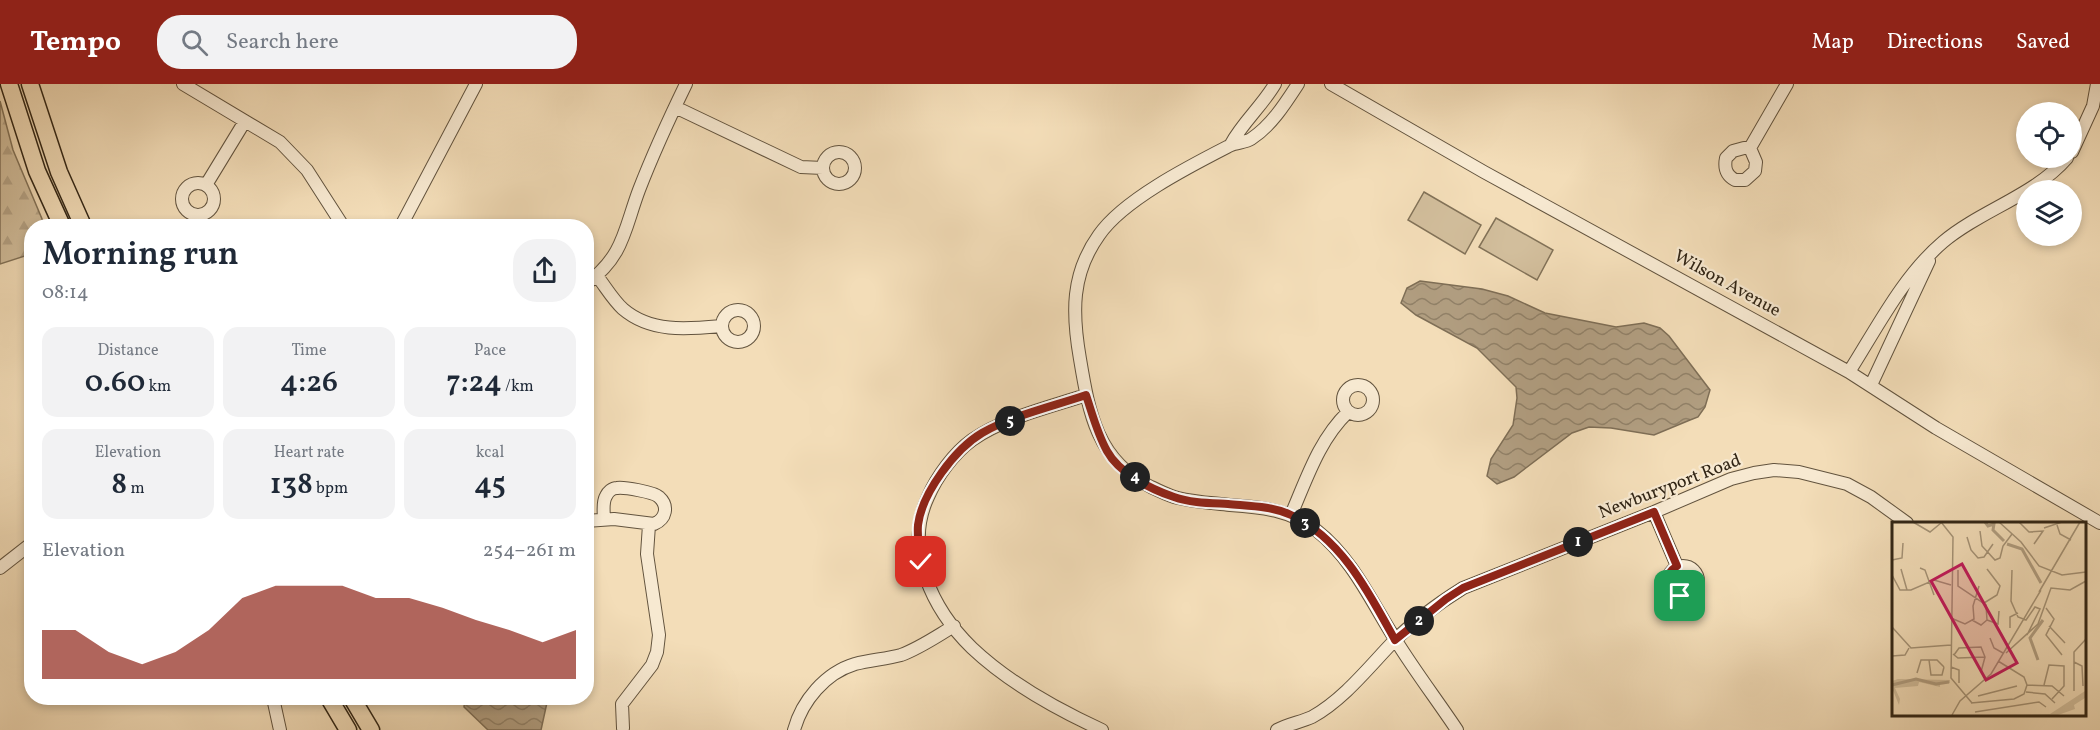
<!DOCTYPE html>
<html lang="en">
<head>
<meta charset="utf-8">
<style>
	body { margin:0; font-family:Vollkorn,serif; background:#f2f2f3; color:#1f2937; height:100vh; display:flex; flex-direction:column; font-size:22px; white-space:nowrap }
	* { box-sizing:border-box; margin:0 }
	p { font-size:20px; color:#747a83 }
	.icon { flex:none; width:33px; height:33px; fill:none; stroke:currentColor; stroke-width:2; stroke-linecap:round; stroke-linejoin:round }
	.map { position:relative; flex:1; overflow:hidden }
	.panel { position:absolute; left:24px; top:135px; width:570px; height:486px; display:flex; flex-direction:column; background:#fff; border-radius:24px; box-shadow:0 3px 9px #0003 }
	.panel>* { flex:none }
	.controls { position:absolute; left:2016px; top:18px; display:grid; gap:12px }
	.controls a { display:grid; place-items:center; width:66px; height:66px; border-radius:50%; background:#fff; box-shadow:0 3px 9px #0003; font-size:30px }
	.pin { position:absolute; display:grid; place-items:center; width:51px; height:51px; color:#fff; margin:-26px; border-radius:12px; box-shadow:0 3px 9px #0006 }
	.km { position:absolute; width:30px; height:30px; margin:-15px; border-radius:50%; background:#222; color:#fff; font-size:16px; line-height:30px; text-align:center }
	.round { display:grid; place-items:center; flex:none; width:63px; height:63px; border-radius:24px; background:#f2f2f3 }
	.headline { display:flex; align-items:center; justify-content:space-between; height:102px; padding:0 18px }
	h1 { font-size:33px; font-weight:600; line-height:45px }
	.figures { display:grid; grid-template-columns:repeat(3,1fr); gap:9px; height:102px; padding:6px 18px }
	.figures div { display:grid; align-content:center; border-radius:15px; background:#f2f2f3; text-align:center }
	.figures b { font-size:30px; font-weight:600 }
	.figures small { font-size:16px; font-weight:400 }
	.figures p { font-size:16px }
	.chart { height:168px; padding:12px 18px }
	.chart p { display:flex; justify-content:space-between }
	.chart svg { width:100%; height:108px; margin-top:6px; fill:#8f2418; opacity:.7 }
	header { display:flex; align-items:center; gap:36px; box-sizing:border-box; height:84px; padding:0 30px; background:#8f2418; color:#fff }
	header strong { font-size:28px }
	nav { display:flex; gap:33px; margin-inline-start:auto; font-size:21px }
	.search { width:420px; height:54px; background:#f2f2f3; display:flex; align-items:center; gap:15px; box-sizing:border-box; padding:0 21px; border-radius:24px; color:#747a83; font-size:22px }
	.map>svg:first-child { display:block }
	.forest { fill:url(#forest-firs); stroke:#827258; stroke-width:1.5 }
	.green { fill:#d2be9c; stroke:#827258; stroke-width:1.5 }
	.water { fill:url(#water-waves); stroke:#7e6e56; stroke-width:1.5 }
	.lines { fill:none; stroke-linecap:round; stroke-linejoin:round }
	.minor-casing { stroke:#62533e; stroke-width:14 }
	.major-casing { stroke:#312515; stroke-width:19 }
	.minor { stroke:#f7e9d1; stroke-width:12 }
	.major { stroke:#f3ddb8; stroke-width:16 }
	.route-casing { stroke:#fff; stroke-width:12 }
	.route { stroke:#8f2418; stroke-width:8 }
	.labels { text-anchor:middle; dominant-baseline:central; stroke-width:4.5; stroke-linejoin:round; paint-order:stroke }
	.street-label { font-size:18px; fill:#312515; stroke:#f7e9d1 }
	.inset-river { fill:none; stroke:#b19e81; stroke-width:3 }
	.inset-road { fill:none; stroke:#a59377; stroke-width:1.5 }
	.view { fill:#c2185b; fill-opacity:0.15; stroke:#c2185b; stroke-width:3 }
	.inset-edge { fill:none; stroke:#312515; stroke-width:3 }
</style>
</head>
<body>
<header>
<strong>Tempo</strong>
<div class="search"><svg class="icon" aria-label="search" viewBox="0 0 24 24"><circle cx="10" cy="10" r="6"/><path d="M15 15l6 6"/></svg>Search here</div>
<nav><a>Map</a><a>Directions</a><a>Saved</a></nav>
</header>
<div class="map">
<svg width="2100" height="646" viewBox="0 0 2100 646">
	<defs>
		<pattern id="forest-firs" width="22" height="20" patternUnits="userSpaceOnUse" patternTransform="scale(1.5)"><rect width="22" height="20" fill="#d2be9c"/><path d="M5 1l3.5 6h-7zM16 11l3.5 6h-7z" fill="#b5a386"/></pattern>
		<pattern id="water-waves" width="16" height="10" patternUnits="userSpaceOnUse" patternTransform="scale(1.5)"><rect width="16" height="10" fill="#b19e81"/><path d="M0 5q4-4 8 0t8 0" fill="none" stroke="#918168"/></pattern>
	</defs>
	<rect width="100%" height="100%" fill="#f3ddb8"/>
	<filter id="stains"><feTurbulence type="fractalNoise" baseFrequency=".00333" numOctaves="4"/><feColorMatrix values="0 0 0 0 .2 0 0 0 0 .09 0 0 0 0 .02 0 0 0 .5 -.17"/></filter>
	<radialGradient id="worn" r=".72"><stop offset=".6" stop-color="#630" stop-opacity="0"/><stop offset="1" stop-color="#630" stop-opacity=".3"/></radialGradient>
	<path class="forest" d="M0 17 13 66 45 142H32L31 170 0 180Z"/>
	<path class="green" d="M1424 108 1481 141 1465 170 1408 136Z
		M1496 134 1553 166 1537 196 1479 163Z"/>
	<path class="water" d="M1420 197 1482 205 1508 212 1545 229 1616 243 1644 239 1660 244 1669 252 1710 306 1705 323 1698 333 1690 336 1654 351 1611 344 1589 343 1572 349 1514 393 1497 400 1487 392 1491 375 1513 341 1517 314 1516 303 1477 264 1416 231 1401 219 1407 204Z
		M465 614H548L541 646H488L464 623Z"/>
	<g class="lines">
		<defs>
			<path id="minor" d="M183 0 280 58 307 86 343 142
				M1298 0C1285 20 1271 42 1251 55 1245 59 1236 58 1229 62 1190 82 1123 116 1099 151 1071 190 1072 229 1080 275 1089 329 1097 377 1151 403 1160 407 1169 412 1178 414 1195 418 1213 419 1230 421 1262 423 1290 426 1316 446 1352 474 1371 517 1395 555 1414 586 1437 616 1457 646
				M1331 0 1484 88 1849 288 1936 344 2100 439
				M675 23 801 83 823 84
				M1231 60C1243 38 1262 22 1275 0
				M1744 64H1750L1756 78 1755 87 1745 96H1735C1726 91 1724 84 1726 74L1733 67Z
				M1750 64 1787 0
				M823 84a16 16 0 1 1 32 0a16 16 0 1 1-32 0Z
				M2072 68 2093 22 2097 0
				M182 115a16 16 0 1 1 32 0a16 16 0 1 1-32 0Z
				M206 101 245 37
				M401 142 476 0
				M597 192C605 202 613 216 623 225 651 249 688 245 722 242
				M586 200C624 172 624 146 639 106 653 70 669 35 686 0
				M722 242a16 16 0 1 1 32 0a16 16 0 1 1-32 0Z
				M1849 288C1877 244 1903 192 1943 158 1981 126 2034 112 2067 74
				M1343 316a15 15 0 1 1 30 0a15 15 0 1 1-30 0Z
				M1871 301 1929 177
				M1086 311C1050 323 1003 334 972 356 954 369 937 392 928 413 903 466 933 526 972 564 1009 599 1056 625 1102 646
				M1654 428 1677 482
				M1291 431C1307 394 1319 356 1348 328
				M586 437 614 435 654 440C666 435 669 422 659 413 654 408 624 403 617 404 612 404 608 408 606 412 602 419 604 428 604 436
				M1668 497a15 15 0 1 1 30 0a15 15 0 1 1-30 0Z
				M0 484 32 459
				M273 614 280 646
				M623 644 622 620 652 581 657 568 659 551 647 470 649 441
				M794 646C802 617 825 589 855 580 870 576 886 575 901 571 920 564 937 552 954 542
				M1277 646C1288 640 1301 638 1312 633 1344 615 1368 584 1393 558 1413 538 1439 519 1463 504L1654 428 1731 395 1754 389 1774 386 1799 388 1847 400 1871 413 1907 439"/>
			<path id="major" d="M9 0 37 87 62 142
				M30 0 59 88 83 142
				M329 614 348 646
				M352 614 371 646"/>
		</defs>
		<use href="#minor" class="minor-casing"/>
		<use href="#major" class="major-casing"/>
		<use href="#minor" class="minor"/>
		<use href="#major" class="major"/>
	</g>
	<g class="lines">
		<defs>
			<path id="route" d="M921 478C919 466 917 454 918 441 922 409 955 365 982 349 1011 332 1054 322 1086 311 1092 329 1097 349 1107 367 1119 389 1150 405 1174 413 1191 419 1210 419 1228 420 1249 422 1272 422 1291 431 1342 455 1369 509 1395 556L1446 515 1463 504 1654 428 1677 482C1663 491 1665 506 1680 512"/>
		</defs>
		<use href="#route" class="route-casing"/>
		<use href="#route" class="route"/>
	</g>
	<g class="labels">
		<g class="street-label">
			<text transform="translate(1727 200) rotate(29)">Wilson Avenue</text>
			<text transform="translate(1670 403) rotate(-21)">Newburyport Road</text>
		</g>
	</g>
	<g transform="translate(1892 438)">
		<rect width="194" height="194" fill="#f3ddb8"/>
		<path d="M193 169V176L182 183 183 187 166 193H93L158 192Z" fill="#d2be9c"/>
		<path d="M58 158V161L48 160V165L27 160 26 164 3 166 8 177 7 183 0 166V159L6 157Z" fill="#d2be9c"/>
		<path class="inset-river" d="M93 0 96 4 102 2 101 8 112 19M115 22 130 27 149 61M146 138 138 116 151 98M0 163 24 157 44 162 57 160"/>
		<path class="inset-road" d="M21 0 38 10 49 1M49 0 61 15 59 156 80 181M107 0 129 20 147 44 170 53 194 50M127 0 137 10 151 9 142 22M165 3 168 12 179 18M152 6 170 0M88 9 90 24 103 38 108 36 111 24 120 12M75 15 79 28 86 36 92 35 101 22M0 38 10 36 11 21M28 46 33 48 42 73M9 47 15 68M66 48V64L94 83 95 98M120 48 119 79 126 95 134 98 143 85 148 87 135 113M0 53 8 68H19L42 58 59 63M147 70 188 0M92 81 105 73 108 64 95 47M154 86 162 97 154 113 170 133M59 96 73 102 82 97 81 84 87 64M80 98 89 103 95 98M95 98 106 102 107 89M157 104 173 121M0 105 19 126 59 123M118 106V95L126 91M98 116 102 126 111 131M114 131 146 102 159 66 178 68 194 59M61 132 66 136 93 135M62 133 67 126 89 125 93 135 89 150M0 134 13 133 17 126M37 138 39 153H50L52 145M106 139 132 155 135 163M182 140 190 144 191 164M59 145 67 148V161M25 151 29 138H45L52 145M135 163 160 164 172 174M152 163 157 143 172 144V164L160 177M182 169V130L194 117M134 170 153 172 163 181M86 174 125 164M79 181 122 177 132 172 135 163M83 190 147 180 154 185M60 193 68 179 99 152 149 68"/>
		<path class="view" d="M70 42 125 141 94 158 39 59Z"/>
		<rect width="194" height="194" class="inset-edge"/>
	</g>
	<rect width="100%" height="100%" filter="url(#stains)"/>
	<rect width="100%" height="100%" fill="url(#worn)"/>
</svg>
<div class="controls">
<a><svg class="icon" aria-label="locate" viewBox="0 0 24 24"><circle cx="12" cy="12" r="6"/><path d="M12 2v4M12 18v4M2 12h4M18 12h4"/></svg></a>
<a><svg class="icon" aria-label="layers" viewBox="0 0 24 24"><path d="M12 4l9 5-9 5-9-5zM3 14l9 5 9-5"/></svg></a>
</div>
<div class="pin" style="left:1680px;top:512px;background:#1e9e55"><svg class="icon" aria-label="arrive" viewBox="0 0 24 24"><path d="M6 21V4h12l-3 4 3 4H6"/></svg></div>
<div class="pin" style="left:921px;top:478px;background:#d93025"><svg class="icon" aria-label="check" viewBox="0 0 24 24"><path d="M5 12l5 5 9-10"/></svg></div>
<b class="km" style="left:1578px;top:458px">1</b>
<b class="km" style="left:1419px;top:537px">2</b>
<b class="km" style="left:1305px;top:439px">3</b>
<b class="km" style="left:1135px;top:393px">4</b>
<b class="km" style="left:1010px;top:337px">5</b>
<section class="panel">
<div class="headline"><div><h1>Morning run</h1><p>08:14</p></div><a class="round"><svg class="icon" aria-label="share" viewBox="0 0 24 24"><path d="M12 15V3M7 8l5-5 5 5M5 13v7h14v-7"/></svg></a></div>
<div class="figures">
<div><p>Distance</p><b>0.60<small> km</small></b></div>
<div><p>Time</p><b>4:26</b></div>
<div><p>Pace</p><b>7:24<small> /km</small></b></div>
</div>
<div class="figures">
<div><p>Elevation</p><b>8<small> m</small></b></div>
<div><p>Heart rate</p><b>138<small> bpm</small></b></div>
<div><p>kcal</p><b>45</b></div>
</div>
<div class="chart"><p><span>Elevation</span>254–261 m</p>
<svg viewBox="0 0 160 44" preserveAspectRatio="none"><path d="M0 44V24L10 24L20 33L30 38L40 33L50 24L60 11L70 6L80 6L90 6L100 11L110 11L120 15L130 20L140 24L150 29L160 24V44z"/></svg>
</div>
</section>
</div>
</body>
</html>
